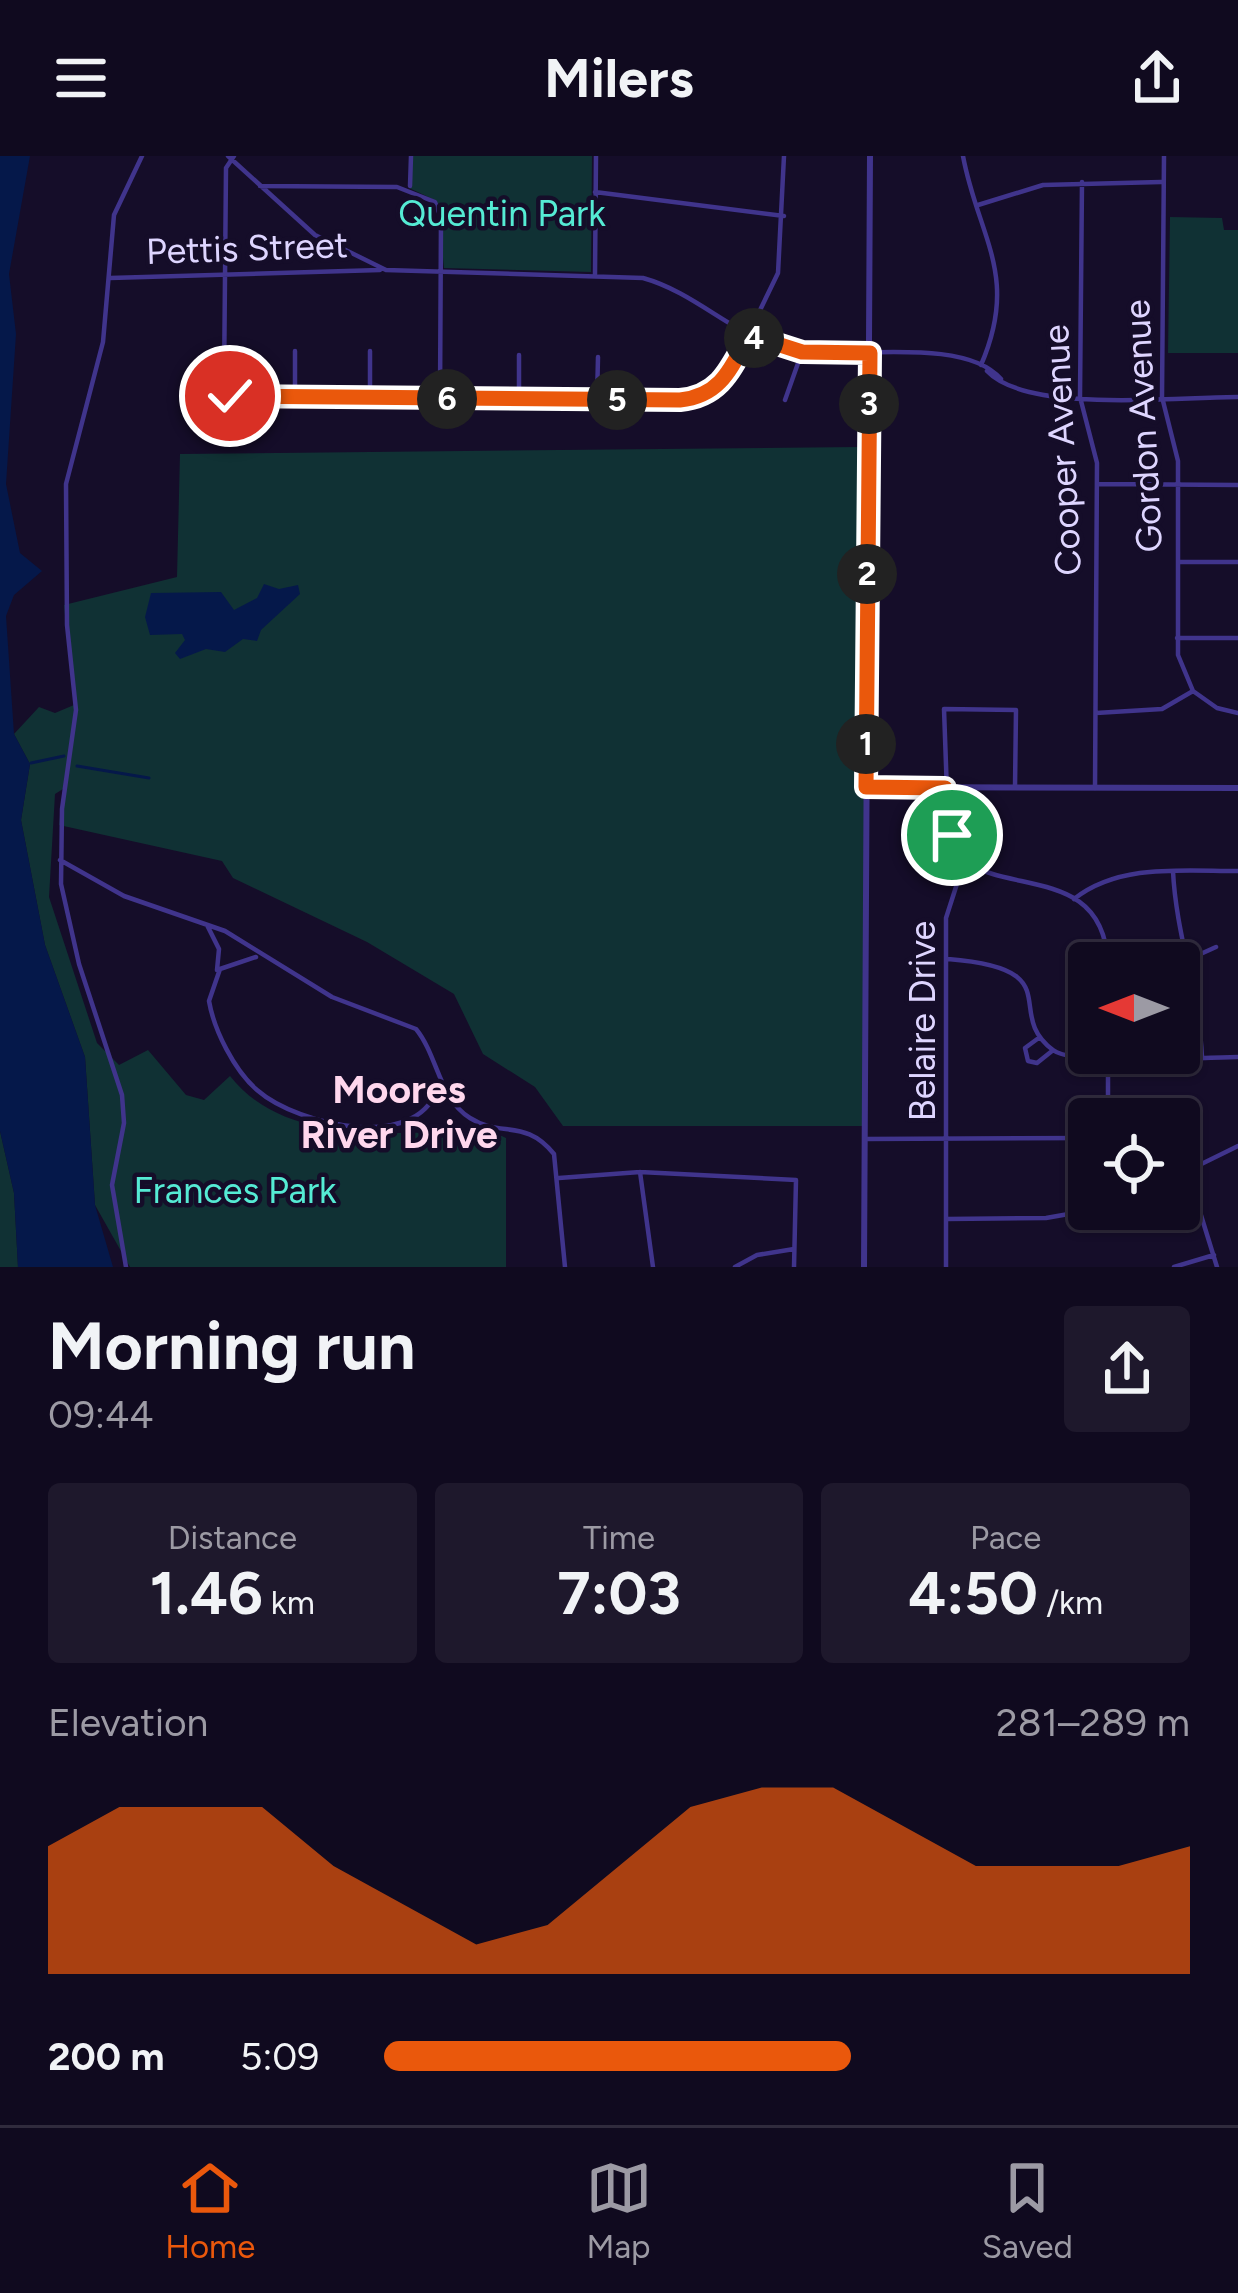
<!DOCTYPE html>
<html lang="en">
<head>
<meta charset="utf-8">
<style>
	body { margin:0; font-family:Figtree,sans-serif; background:#1e182c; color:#f1f3f6; height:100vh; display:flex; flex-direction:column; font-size:45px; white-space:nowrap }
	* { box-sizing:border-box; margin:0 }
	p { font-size:39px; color:#9c9aa4 }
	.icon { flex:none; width:66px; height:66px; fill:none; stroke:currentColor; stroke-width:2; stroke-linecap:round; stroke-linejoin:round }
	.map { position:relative; height:1111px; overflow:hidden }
	.drawer { display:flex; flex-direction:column; background:#100a1f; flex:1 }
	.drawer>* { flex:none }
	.needle { width:78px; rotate:270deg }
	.tools { position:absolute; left:1068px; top:786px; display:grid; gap:24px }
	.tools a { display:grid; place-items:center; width:132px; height:132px; border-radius:12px; background:#100a1f; box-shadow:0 3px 9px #0004,0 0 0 3px #302b3d; font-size:60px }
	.pin { position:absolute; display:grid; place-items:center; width:102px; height:102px; color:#fff; margin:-51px; border:6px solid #fff; border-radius:50%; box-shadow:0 3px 12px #0007 }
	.km { position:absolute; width:60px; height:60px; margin:-30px; border-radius:50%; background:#222; color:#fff; font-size:33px; line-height:60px; text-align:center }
	.round { display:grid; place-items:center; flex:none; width:126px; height:126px; border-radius:12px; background:#1e182c }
	.headline { display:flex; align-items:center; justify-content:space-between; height:204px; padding:0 48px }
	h1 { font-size:66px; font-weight:700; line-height:90px }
	.stats { display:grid; grid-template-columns:repeat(3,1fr); gap:18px; height:204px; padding:12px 48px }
	.stats div { display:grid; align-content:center; border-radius:12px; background:#1e182c; text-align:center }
	.stats b { font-size:60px; font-weight:700 }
	.stats small { font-size:33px; font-weight:400 }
	.stats p { font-size:33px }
	.chart { height:336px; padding:24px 48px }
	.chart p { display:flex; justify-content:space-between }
	.chart svg { width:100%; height:216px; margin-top:12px; fill:#ea580c; opacity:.7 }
	ul { padding:0 48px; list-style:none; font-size:39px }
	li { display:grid; grid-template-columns:192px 144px 1fr; align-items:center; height:90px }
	li i { height:30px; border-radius:15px; background:#ea580c }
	header { display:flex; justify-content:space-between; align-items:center; height:156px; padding:0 48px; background:#100a1f; font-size:54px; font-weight:700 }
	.tabs { display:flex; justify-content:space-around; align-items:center; height:168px; border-top:3px solid #302b3d; background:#100a1f; font-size:33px; color:#9c9aa4 }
	.tabs a { display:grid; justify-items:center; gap:6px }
	.tabs .selected { color:#ea580c }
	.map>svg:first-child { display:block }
	.green { fill:#103134 }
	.water { fill:#05184a }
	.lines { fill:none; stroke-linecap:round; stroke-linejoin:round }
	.stream { stroke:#05184a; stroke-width:3 }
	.minor { stroke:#40348c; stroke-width:4.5 }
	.tertiary { stroke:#40348c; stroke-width:6 }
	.route-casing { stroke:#fff; stroke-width:24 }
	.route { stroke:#ea580c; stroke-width:15 }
	.labels { text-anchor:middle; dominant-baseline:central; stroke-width:9; stroke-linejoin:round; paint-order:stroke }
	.park-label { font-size:36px; fill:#55ebd4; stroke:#150d29 }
	.street-label { font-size:36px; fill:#ded5ff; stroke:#150d29 }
	.neighbourhood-label { font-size:39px; font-weight:bold; fill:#ffd7ed; stroke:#150d29 }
</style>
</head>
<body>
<header><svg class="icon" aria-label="menu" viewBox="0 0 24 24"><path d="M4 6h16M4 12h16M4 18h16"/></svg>Milers<svg class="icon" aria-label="share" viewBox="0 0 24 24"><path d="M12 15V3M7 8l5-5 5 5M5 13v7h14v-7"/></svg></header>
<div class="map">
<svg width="1238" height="1111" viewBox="0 0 1238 1111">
	<rect width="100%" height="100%" fill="#150d29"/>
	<path class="green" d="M410 0H592L591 116 444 112 437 45 409 32Z
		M1170 61 1222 62 1224 74H1238V197H1168Z
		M859 291 867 440 865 970H563L535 931 483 898 454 838 367 786 233 722 222 705 59 669 63 633 55 638 49 741 97 887 119 909 148 894 186 939 204 944 230 920C289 995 406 974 491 975L506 982V1111H130L95 1049 85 901 45 789 21 664 30 608 14 578 39 551 55 557 74 549 64 449 177 421 180 298Z
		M0 975 14 1037 18 1111H0Z"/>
	<path class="water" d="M0 0H30L9 118 16 178 6 328 20 397 42 415 14 439 6 460 14 578 30 608 21 664 45 789 85 901 95 1049 113 1111H18L14 1037 0 975Z
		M264 428 279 433 298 429 300 438 261 474 257 485 243 483 225 496 206 493 180 503 175 497 185 484 182 478 150 479 145 461 151 437 221 436 234 454 257 442Z"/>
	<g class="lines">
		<path class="stream" d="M31 607 64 600
			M77 610 149 622"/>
		<path class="minor" d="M228 0 315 79 386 114 643 122C701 138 743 190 802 196 855 202 965 181 1001 223
			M234 0 226 12 224 230 230 240 680 243 709 237 729 218 778 117 784 0
			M963 0C978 81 1020 119 981 209
			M1164 0 1162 241 1178 305V499L1193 535 1217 552 1238 557
			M1082 26 1080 241 1097 307 1095 632
			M260 30 397 31 435 46 441 62 440 243
			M410 30 411 0
			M595 36 784 60
			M978 49 1043 29 1161 26
			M595 118 596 0
			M110 122 380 114
			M295 195V243
			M987 215C1027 258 1179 241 1238 241
			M519 242V199
			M370 243V195
			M597 244 598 201
			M785 244 802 196
			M1097 328 1238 329
			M1178 406H1238
			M1177 482H1238
			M1096 557 1162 553 1193 535
			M60 704 124 740 225 775 332 841 416 873C438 900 439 943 470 962 501 982 525 962 554 998L565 1111
			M965 706C1016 738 1103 713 1108 807
			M1173 715C1176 779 1199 837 1202 901
			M1074 743C1119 707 1184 715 1238 715
			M207 769 219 793 217 814
			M256 801 220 813 209 845C214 874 234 914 257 934 298 970 424 999 439 926
			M948 803C1072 813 1002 856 1053 894 1075 911 1204 901 1238 901
			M1185 805 1216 791
			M1040 881 1025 892 1028 905 1037 907 1052 895
			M1108 897V963
			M865 983 1089 982
			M640 1016 653 1111
			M1179 1019 1238 990
			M559 1022 640 1016 796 1024 794 1111
			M1179 1022 1200 1056 1217 1111
			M947 1063 1046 1062 1097 1053
			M126 1111 112 1029 124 967 122 939 79 808 61 728 62 653 76 554 67 469 66 328 103 186 114 59 142 0
			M735 1111 757 1099 794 1093
			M946 1111V762L964 706 948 665 944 553 1016 554 1015 631
			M1174 1111 1214 1099"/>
		<path class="tertiary" d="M866 631 1238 632
			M864 1111 870 0"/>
	</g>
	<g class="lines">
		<defs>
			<path id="route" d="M230 240 680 244C721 240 731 212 749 179L802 196 870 197 866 631 945 632 952 679"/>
		</defs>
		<use href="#route" class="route-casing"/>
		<use href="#route" class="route"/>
	</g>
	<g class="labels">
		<g class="park-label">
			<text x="502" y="57">Quentin Park</text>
			<text x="235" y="1034">Frances Park</text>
		</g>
		<g class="street-label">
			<text transform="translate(247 92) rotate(-2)">Pettis Street</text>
			<text transform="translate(1143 270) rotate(-93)">Gordon Avenue</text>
			<text transform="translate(1062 294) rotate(-93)">Cooper Avenue</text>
			<text transform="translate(922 865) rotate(-90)">Belaire Drive</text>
		</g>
		<g class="neighbourhood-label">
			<text x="399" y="933">Moores<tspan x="399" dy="45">River Drive</tspan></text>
		</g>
	</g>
</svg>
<div class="tools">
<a><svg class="needle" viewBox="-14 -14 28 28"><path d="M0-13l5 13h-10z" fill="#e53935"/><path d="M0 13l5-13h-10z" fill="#9c9aa4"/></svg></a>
<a><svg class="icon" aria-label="locate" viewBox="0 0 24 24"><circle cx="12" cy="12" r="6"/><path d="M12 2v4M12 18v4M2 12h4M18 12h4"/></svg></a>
</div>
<div class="pin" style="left:952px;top:679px;background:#1e9e55"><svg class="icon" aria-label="arrive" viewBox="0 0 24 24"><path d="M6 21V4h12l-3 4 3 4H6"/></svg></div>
<div class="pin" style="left:230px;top:240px;background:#d93025"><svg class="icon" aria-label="check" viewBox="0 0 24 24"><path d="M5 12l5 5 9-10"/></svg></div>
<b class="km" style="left:866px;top:588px">1</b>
<b class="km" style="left:867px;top:418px">2</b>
<b class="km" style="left:869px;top:248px">3</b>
<b class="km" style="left:754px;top:182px">4</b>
<b class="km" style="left:617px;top:244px">5</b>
<b class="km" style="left:447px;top:243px">6</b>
</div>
<section class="drawer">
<div class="headline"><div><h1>Morning run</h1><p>09:44</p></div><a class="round"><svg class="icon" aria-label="share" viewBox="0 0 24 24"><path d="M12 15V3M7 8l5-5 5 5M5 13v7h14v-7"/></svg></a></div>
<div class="stats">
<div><p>Distance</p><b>1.46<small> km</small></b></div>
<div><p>Time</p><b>7:03</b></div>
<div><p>Pace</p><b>4:50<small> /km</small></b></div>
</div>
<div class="chart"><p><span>Elevation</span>281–289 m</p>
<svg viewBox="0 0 160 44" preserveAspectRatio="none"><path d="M0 44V18L10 10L20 10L30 10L40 22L50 30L60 38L70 34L80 22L90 10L100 6L110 6L120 14L130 22L140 22L150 22L160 18V44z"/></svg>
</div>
<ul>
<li><b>200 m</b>5:09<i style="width:58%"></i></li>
</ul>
</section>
<nav class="tabs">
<a class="selected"><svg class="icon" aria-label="home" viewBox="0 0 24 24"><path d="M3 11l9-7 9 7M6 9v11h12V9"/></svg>Home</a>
<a><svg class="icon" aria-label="map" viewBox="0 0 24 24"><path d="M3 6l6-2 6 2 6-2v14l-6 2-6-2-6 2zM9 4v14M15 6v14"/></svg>Map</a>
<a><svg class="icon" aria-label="saved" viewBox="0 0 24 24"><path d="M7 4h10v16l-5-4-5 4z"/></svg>Saved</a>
</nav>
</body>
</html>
